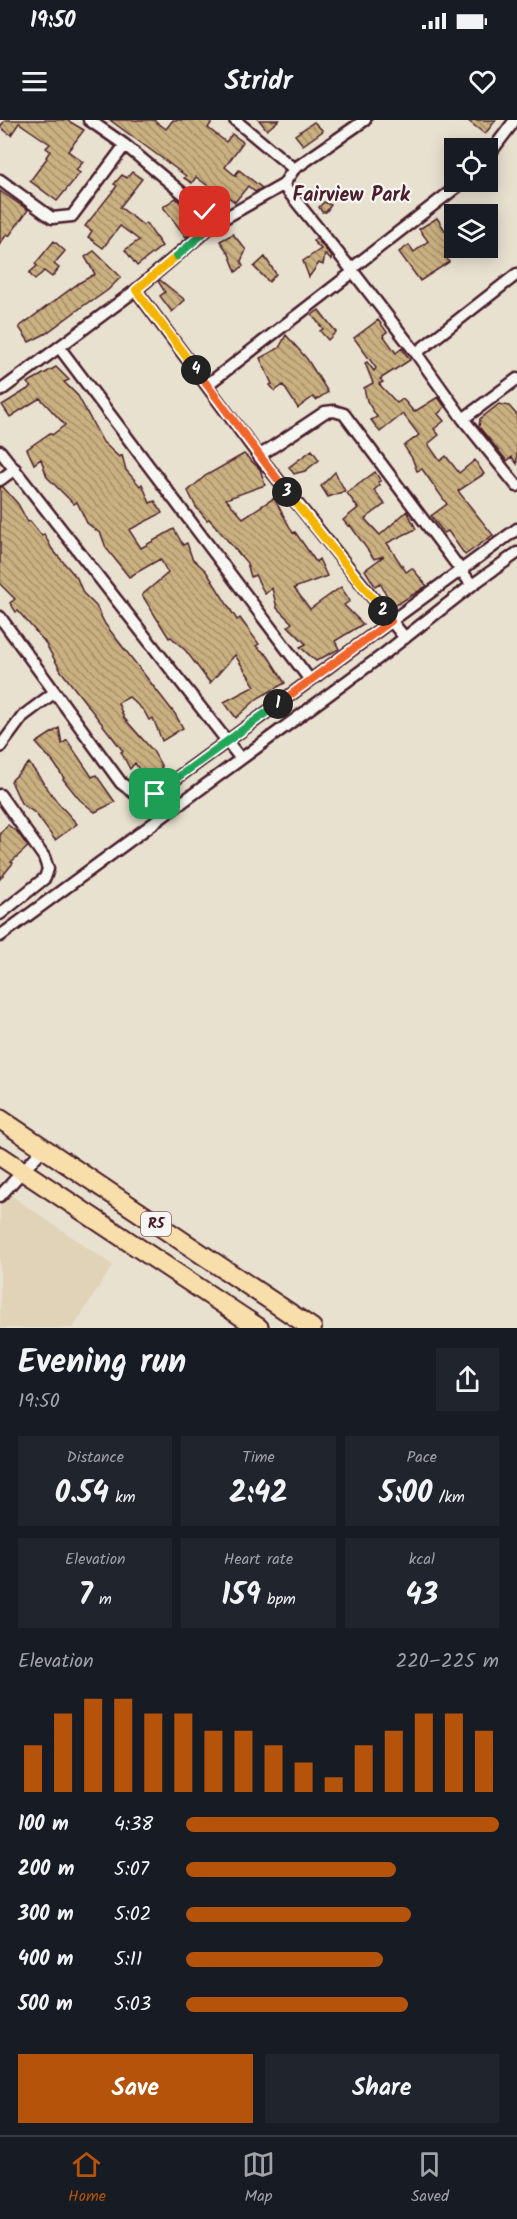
<!DOCTYPE html>
<html lang="en">
<head>
<meta charset="utf-8">
<style>
	body { margin:0; font-family:Kalam,sans-serif; background:#20242c; color:#f1f3f6; height:100vh; display:flex; flex-direction:column; font-size:22px; white-space:nowrap }
	* { box-sizing:border-box; margin:0 }
	p { font-size:20px; color:#9ea1a6 }
	.icon { flex:none; width:33px; height:33px; fill:none; stroke:currentColor; stroke-width:2; stroke-linecap:round; stroke-linejoin:round }
	.map { position:relative; height:1208px; overflow:hidden }
	.panel { display:flex; flex-direction:column; background:#171b24; flex:1 }
	.panel>* { flex:none }
	.fabs { position:absolute; left:444px; top:18px; display:grid; gap:12px }
	.fabs a { display:grid; place-items:center; width:54px; height:54px; border-radius:0px; background:#171b24; box-shadow:0 3px 15px #0003; font-size:30px }
	.pin { position:absolute; display:grid; place-items:center; width:51px; height:51px; color:#fff; margin:-26px; border-radius:12px; box-shadow:0 3px 9px #0006 }
	.km { position:absolute; width:30px; height:30px; margin:-15px; border-radius:50%; background:#222; color:#fff; font-size:16px; line-height:30px; text-align:center }
	.round { display:grid; place-items:center; flex:none; width:63px; height:63px; border-radius:0px; background:#20242c }
	.overview { display:flex; align-items:center; justify-content:space-between; height:102px; padding:0 18px }
	h1 { font-size:33px; font-weight:600; line-height:45px }
	.stats { display:grid; grid-template-columns:repeat(3,1fr); gap:9px; height:102px; padding:6px 18px }
	.stats div { display:grid; align-content:center; border-radius:0px; background:#20242c; text-align:center }
	.stats b { font-size:30px; font-weight:600 }
	.stats small { font-size:16px; font-weight:400 }
	.stats p { font-size:16px }
	.chart { height:168px; padding:12px 18px }
	.chart p { display:flex; justify-content:space-between }
	.chart svg { width:100%; height:108px; margin-top:6px; stroke:#b45309; stroke-width:6 }
	.button { display:flex; gap:12px; margin-top:auto; padding:12px 18px }
	.button a { flex:1; height:69px; border-radius:0px; background:#b45309; color:#fff; font-size:24px; font-weight:600; line-height:69px; text-align:center }
	.button a+a { background:#20242c; color:#f1f3f6 }
	ul { padding:0 18px; list-style:none; font-size:20px }
	li { display:grid; grid-template-columns:96px 72px 1fr; align-items:center; height:45px }
	li i { height:15px; border-radius:8px; background:#b45309 }
	.status { display:flex; justify-content:space-between; align-items:center; height:42px; padding:0 30px; background:#171b24; direction:ltr }
	.status svg { height:16px; fill:currentColor }
	header { display:flex; justify-content:space-between; align-items:center; height:78px; padding:0 18px; background:#171b24; font-size:27px; font-weight:600 }
	.tabs { display:flex; justify-content:space-around; align-items:center; height:84px; border-top:2px solid #363941; background:#171b24; font-size:16px; color:#9ea1a6 }
	.tabs a { display:grid; justify-items:center; gap:3px }
	.tabs .selected { color:#b45309 }
	.map>svg:first-child { display:block }
	.built { fill:#e0d3b8 }
	.building { fill:url(#building-back-hatch); stroke:#4a1f2b; stroke-width:1.5 }
	.lines { fill:none; stroke-linecap:round; stroke-linejoin:round }
	.minor-casing { stroke:#4a1f2b; stroke-width:15 }
	.trunk-casing { stroke:#4a1f2b; stroke-width:22 }
	.minor { stroke:#f6f6f2; stroke-width:10 }
	.trunk { stroke:#f8deab; stroke-width:18 }
	.split-1-casing { stroke:#fff; stroke-width:12 }
	.split-2-casing { stroke:#fff; stroke-width:12 }
	.split-3-casing { stroke:#fff; stroke-width:12 }
	.split-4-casing { stroke:#fff; stroke-width:12 }
	.split-5-casing { stroke:#fff; stroke-width:12 }
	.split-6-casing { stroke:#fff; stroke-width:12 }
	.split-1 { stroke:#22a559; stroke-width:8 }
	.split-2 { stroke:#f0652b; stroke-width:8 }
	.split-3 { stroke:#f5b400; stroke-width:8 }
	.split-4 { stroke:#f0652b; stroke-width:8 }
	.split-5 { stroke:#f5b400; stroke-width:8 }
	.split-6 { stroke:#22a559; stroke-width:8 }
	.labels { text-anchor:middle; dominant-baseline:central; stroke-width:4.5; stroke-linejoin:round; paint-order:stroke }
	.shield { fill:#f6f6f2; stroke:#7e6067; stroke-width:1.5 }
	.shield-label { font-size:15px; font-weight:bold; fill:#4a1f2b }
	.quarter-label { font-size:20px; font-weight:bold; fill:#4a1f2b; stroke:#f6f6f2 }
</style>
</head>
<body>
<div class="status"><b>19:50</b><svg viewBox="0 0 49 12"><path d="M0 12V9h3v3zM5 12V6h3v6zM10 12V3h3v9zM15 12V0h3v12zM26 1h20v11H26zM47 4h2v5h-2z"/></svg></div>
<header><svg class="icon" aria-label="menu" viewBox="0 0 24 24"><path d="M4 6h16M4 12h16M4 18h16"/></svg>Stridr<svg class="icon" aria-label="heart" viewBox="0 0 24 24"><path d="M12 20l-8-8c-3-5 5-10 8-4 3-6 11-1 8 4z"/></svg></header>
<div class="map">
<svg width="517" height="1208" viewBox="0 0 517 1208">
	<defs>
		<pattern id="building-back-hatch" width="6" height="6" patternUnits="userSpaceOnUse" patternTransform="scale(1.5)"><rect width="6" height="6" fill="#cab181"/><path d="M-1 5l2 2M0 0l6 6M5-1l2 2" fill="none" stroke="#a68f6a"/></pattern>
	</defs>
	<rect width="100%" height="100%" fill="#e9e1d0"/>
	<filter id="ink" filterUnits="userSpaceOnUse"><feTurbulence type="fractalNoise" baseFrequency=".0167" numOctaves="2"/><feDisplacementMap in="SourceGraphic" scale="12" xChannelSelector="R" yChannelSelector="G"/><feConvolveMatrix kernelMatrix="1 2 1 2 8 2 1 2 1" color-interpolation-filters="sRGB"/></filter>
	<g filter="url(#ink)">
		<path class="built" d="M0 1068 113 1145 73 1208H0Z"/>
		<path class="building" d="M5 0H67L84 10 68 31 83 42 76 50 80 53 57 81 30 61 47 38 46 37 50 31 46 28 50 24 19 3 11 15 0 7Z
			M110 0H154L166 9 173 0H213L208 8 226 22 232 14 243 22 225 47 237 57 235 55 239 50 262 68 255 72 248 66 235 82 228 77 222 85 212 77 216 72 196 57 192 63 184 58 186 56Z
			M259 0H279L267 10Z
			M467 0H496L485 14Z
			M314 2 323 11 303 25 295 15Z
			M132 52 142 59 120 87 143 105 146 103 162 126 137 146 125 130 139 120 120 106 103 128 88 117 92 111 85 106 117 66 114 64 122 55 127 58Z
			M0 71 28 90 9 116 7 114 0 124Z
			M176 78 194 98 197 95 204 103 186 117 163 87Z
			M324 82 331 85 326 92H322L319 87Z
			M437 98 448 115 454 100V126L445 135 449 142 420 161 399 132 409 125 414 132 428 121 419 109Z
			M233 114 246 130 241 141 243 146 236 152 229 134 220 121Z
			M316 118 332 137 331 140 325 134 323 145 319 143 309 157 303 141 321 129 313 121Z
			M54 121 65 131 54 144 59 148 52 157 44 151 35 160 29 153 37 146 35 144Z
			M94 131 121 157 108 170 91 182 90 181 45 214 29 222 19 207 79 163 95 154 85 137Z
			M265 137 276 154 269 162 254 147Z
			M160 160 185 180 172 192 160 176 165 172 158 161Z
			M319 190 336 212 328 220 320 211 323 209 312 195Z
			M378 200 387 212 383 215 396 233 402 228 410 240 380 259 383 262 379 264 397 283 403 279 414 292 438 277 445 287 438 294 444 301 434 309 439 315 428 324 440 341 446 336 459 353 475 340 484 354 458 371 493 415 465 435 448 411 444 413 431 396 447 384 422 349 417 351 412 338 404 326 419 315 403 294 380 312 371 300 377 297 367 281 364 268 373 263 365 243 367 242 374 251 376 248 354 218Z
			M286 215 307 239 328 272 316 280 313 277 298 288 283 265 275 271 270 265 272 264 260 238 279 228Z
			M56 247 69 260 64 262 78 276 103 322 119 337 122 335 126 350 140 366 142 364 150 383 155 381 162 393 129 410 141 428 174 409 183 425 187 423 192 438 206 451 237 500 240 498 259 524 256 526 268 536 285 563 258 578 236 598 224 582 255 566 235 535 210 563 186 531 171 517 169 518 142 475 168 453 160 439 129 457 106 428 101 414 87 403 77 382 74 384 47 357 41 339 34 344 27 329 50 313 52 315 65 305 40 278 10 297 2 285 31 267 27 263Z
			M499 284 509 286 517 295V344L512 337 507 341 479 307 480 299Z
			M312 330 319 340 305 351 294 354 289 347Z
			M244 334 260 349 265 365 226 379 243 398 274 378 293 413 295 412 316 442 319 439 327 456 294 468 310 489 341 467 350 481 344 485 363 504 335 521 339 529 316 541 300 527 306 524 288 506 292 503 277 488 272 468 265 474 255 455 251 457 247 443 209 399 207 400 196 387 188 371 205 356Z
			M335 352 345 371 328 377 321 366Z
			M375 352 381 361 378 362 380 365 374 370 385 384 365 399 380 415 407 391 416 409 387 423 406 452 412 448 427 466 393 487 380 463 375 466 365 450 384 436 374 439 350 405 348 406 343 400 358 388 347 373Z
			M0 367H3L18 384 28 402 30 401 42 416 44 414 52 429 77 458 83 473 96 486 105 504 175 594 183 608 162 621 153 598 149 600 144 591 129 577 118 583 124 598 153 631 162 647 146 661 135 643 130 649 121 632 123 631 61 551 44 521 18 491 16 492 10 483 15 479 0 464Z
			M59 608 62 624 67 620 92 657 96 655 115 682 95 692 80 680 63 659 64 658 54 643 36 623Z
			M29 643 58 683 77 704 55 720 36 694 21 683 11 661Z
			M8 705 18 713 28 727 11 742 13 743 0 759V713Z"/>
		<g class="lines">
			<defs>
				<path id="minor" d="M89 0 125 25 205 92 214 104
					M235 0 294 49
					M488 36 515 0
					M0 60 52 98 72 96 125 25
					M283 65 351 149 416 233 463 299 517 366
					M351 149 463 62
					M136 170 259 336 405 518
					M59 227 310 560
					M416 233 517 154
					M207 265 353 152
					M0 271 136 170 214 104 283 65 294 49 365 0
					M463 299 517 259
					M0 331 241 639
					M259 336 325 292 334 291 344 294 472 465
					M0 360 15 349
					M0 497 121 663 138 676 155 674 517 409
					M0 627 23 596 55 572
					M0 675 44 737 48 749 45 758 0 794
					M0 816 384 534 472 465 517 433
					M0 1076 43 1029"/>
				<path id="trunk" d="M0 999 312 1208
					M0 1036 259 1208"/>
			</defs>
			<use href="#minor" class="minor-casing"/>
			<use href="#trunk" class="trunk-casing"/>
			<use href="#minor" class="minor"/>
			<use href="#trunk" class="trunk"/>
		</g>
	</g>
	<g class="lines" filter="url(#ink)">
		<defs>
			<path id="split-1" d="M155 674 278 584"/>
			<path id="split-2" d="M278 584 391 501 383 491"/>
			<path id="split-3" d="M287 372 383 491"/>
			<path id="split-4" d="M196 250 287 372"/>
			<path id="split-5" d="M177 136 136 170 196 250"/>
			<path id="split-6" d="M177 136 214 104 205 92"/>
		</defs>
		<use href="#split-1" class="split-1-casing"/>
		<use href="#split-2" class="split-2-casing"/>
		<use href="#split-3" class="split-3-casing"/>
		<use href="#split-4" class="split-4-casing"/>
		<use href="#split-5" class="split-5-casing"/>
		<use href="#split-6" class="split-6-casing"/>
		<use href="#split-1" class="split-1"/>
		<use href="#split-2" class="split-2"/>
		<use href="#split-3" class="split-3"/>
		<use href="#split-4" class="split-4"/>
		<use href="#split-5" class="split-5"/>
		<use href="#split-6" class="split-6"/>
	</g>
	<g class="labels">
		<rect class="shield" x="141" y="1092" width="30" height="24" rx="4.5"/>
		<g class="shield-label">
			<text x="156" y="1104">R5</text>
		</g>
		<g class="quarter-label">
			<text x="351" y="76">Fairview Park</text>
		</g>
	</g>
</svg>
<div class="fabs">
<a><svg class="icon" aria-label="locate" viewBox="0 0 24 24"><circle cx="12" cy="12" r="6"/><path d="M12 2v4M12 18v4M2 12h4M18 12h4"/></svg></a>
<a><svg class="icon" aria-label="layers" viewBox="0 0 24 24"><path d="M12 4l9 5-9 5-9-5zM3 14l9 5 9-5"/></svg></a>
</div>
<div class="pin" style="left:155px;top:674px;background:#1e9e55"><svg class="icon" aria-label="arrive" viewBox="0 0 24 24"><path d="M6 21V4h12l-3 4 3 4H6"/></svg></div>
<div class="pin" style="left:205px;top:92px;background:#d93025"><svg class="icon" aria-label="check" viewBox="0 0 24 24"><path d="M5 12l5 5 9-10"/></svg></div>
<b class="km" style="left:278px;top:584px">1</b>
<b class="km" style="left:383px;top:491px">2</b>
<b class="km" style="left:287px;top:372px">3</b>
<b class="km" style="left:196px;top:250px">4</b>
</div>
<section class="panel">
<div class="overview"><div><h1>Evening run</h1><p>19:50</p></div><a class="round"><svg class="icon" aria-label="share" viewBox="0 0 24 24"><path d="M12 15V3M7 8l5-5 5 5M5 13v7h14v-7"/></svg></a></div>
<div class="stats">
<div><p>Distance</p><b>0.54<small> km</small></b></div>
<div><p>Time</p><b>2:42</b></div>
<div><p>Pace</p><b>5:00<small> /km</small></b></div>
</div>
<div class="stats">
<div><p>Elevation</p><b>7<small> m</small></b></div>
<div><p>Heart rate</p><b>159<small> bpm</small></b></div>
<div><p>kcal</p><b>43</b></div>
</div>
<div class="chart"><p><span>Elevation</span>220–225 m</p>
<svg viewBox="0 0 160 44" preserveAspectRatio="none"><path d="M5 44V25M15 44V12M25 44V6M35 44V6M45 44V12M55 44V12M65 44V19M75 44V19M85 44V25M95 44V32M105 44V38M115 44V25M125 44V19M135 44V12M145 44V12M155 44V19"/></svg>
</div>
<ul>
<li><b>100 m</b>4:38<i style="width:100%"></i></li>
<li><b>200 m</b>5:07<i style="width:67%"></i></li>
<li><b>300 m</b>5:02<i style="width:72%"></i></li>
<li><b>400 m</b>5:11<i style="width:63%"></i></li>
<li><b>500 m</b>5:03<i style="width:71%"></i></li>
</ul>
<div class="button"><a>Save</a><a>Share</a></div>
</section>
<nav class="tabs">
<a class="selected"><svg class="icon" aria-label="home" viewBox="0 0 24 24"><path d="M3 11l9-7 9 7M6 9v11h12V9"/></svg>Home</a>
<a><svg class="icon" aria-label="map" viewBox="0 0 24 24"><path d="M3 6l6-2 6 2 6-2v14l-6 2-6-2-6 2zM9 4v14M15 6v14"/></svg>Map</a>
<a><svg class="icon" aria-label="saved" viewBox="0 0 24 24"><path d="M7 4h10v16l-5-4-5 4z"/></svg>Saved</a>
</nav>
</body>
</html>
